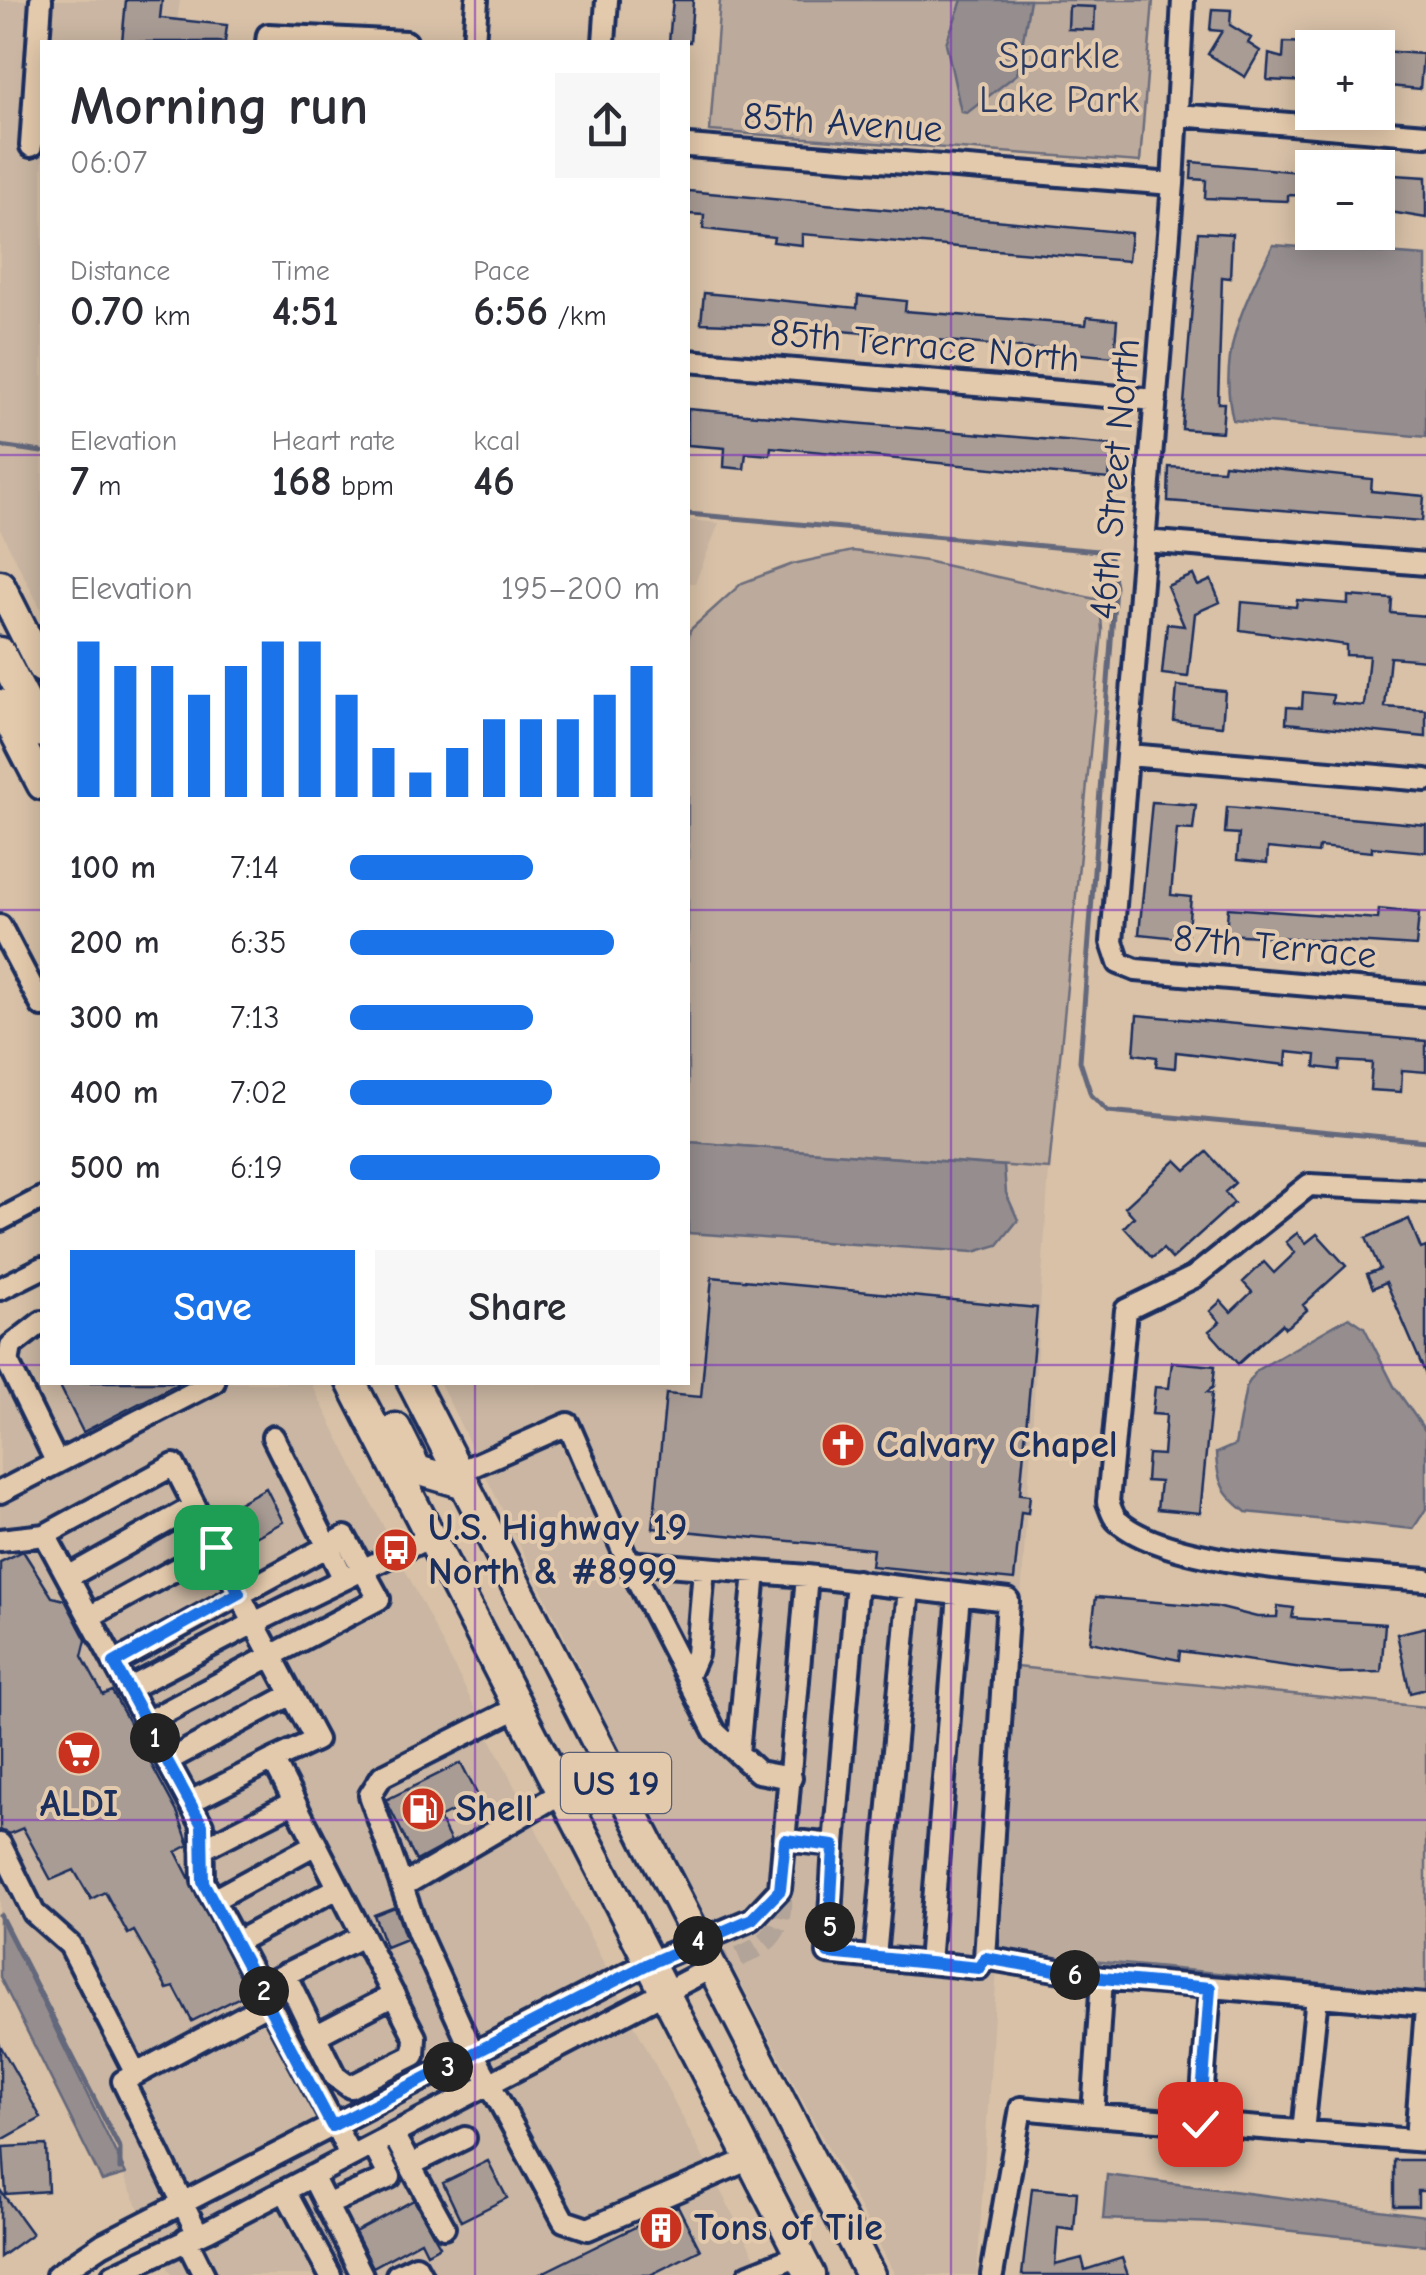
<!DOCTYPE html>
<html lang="en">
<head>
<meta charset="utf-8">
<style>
	body { margin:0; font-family:"Comic Neue",sans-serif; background:#f7f7f7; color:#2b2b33; height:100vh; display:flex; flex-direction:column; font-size:38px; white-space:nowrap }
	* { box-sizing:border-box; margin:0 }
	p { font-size:32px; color:#7c7c81 }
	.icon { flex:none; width:55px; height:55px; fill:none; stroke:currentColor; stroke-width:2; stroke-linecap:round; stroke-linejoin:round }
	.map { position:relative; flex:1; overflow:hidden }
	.drawer { position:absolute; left:40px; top:40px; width:650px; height:1345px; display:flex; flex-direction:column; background:#fff; border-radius:0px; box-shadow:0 5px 25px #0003 }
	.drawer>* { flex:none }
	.buttons { position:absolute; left:1295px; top:30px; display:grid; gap:20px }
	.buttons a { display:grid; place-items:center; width:100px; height:100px; border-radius:0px; background:#fff; box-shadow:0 5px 25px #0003; font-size:50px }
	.pin { position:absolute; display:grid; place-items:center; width:85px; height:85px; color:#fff; margin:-42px; border-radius:20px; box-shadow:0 5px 15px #0006 }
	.km { position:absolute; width:50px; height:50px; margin:-25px; border-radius:50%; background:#222; color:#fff; font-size:28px; line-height:50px; text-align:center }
	.round { display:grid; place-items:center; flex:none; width:105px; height:105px; border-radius:0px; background:#f7f7f7 }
	.head { display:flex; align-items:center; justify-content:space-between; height:170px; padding:0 30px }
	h1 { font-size:55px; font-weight:600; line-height:75px }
	.metrics { display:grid; grid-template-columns:repeat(3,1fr); gap:15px; height:170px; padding:10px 30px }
	.metrics div { display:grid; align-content:center }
	.metrics b { font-size:42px; font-weight:600 }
	.metrics small { font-size:28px; font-weight:400 }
	.metrics p { font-size:28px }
	.chart { height:280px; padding:20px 30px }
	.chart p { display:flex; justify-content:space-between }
	.chart svg { width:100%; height:180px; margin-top:10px; stroke:#1a73e8; stroke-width:6 }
	.action { display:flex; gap:20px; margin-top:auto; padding:20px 30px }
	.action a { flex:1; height:115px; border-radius:0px; background:#1a73e8; color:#fff; font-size:40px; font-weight:600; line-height:115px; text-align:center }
	.action a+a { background:#f7f7f7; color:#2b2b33 }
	ul { padding:0 30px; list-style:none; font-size:32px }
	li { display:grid; grid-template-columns:160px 120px 1fr; align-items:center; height:75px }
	li i { height:25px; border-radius:12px; background:#1a73e8 }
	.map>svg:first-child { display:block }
	.built { fill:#cab6a2 }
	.green { fill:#bcab9c; stroke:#6c6d7d; stroke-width:2.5 }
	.water { fill:#958d8e; stroke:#64677b; stroke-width:2.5 }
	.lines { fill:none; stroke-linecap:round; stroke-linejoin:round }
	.stream { stroke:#64677b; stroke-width:5 }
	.building { fill:#a99c95; stroke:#1b2f5e; stroke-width:2.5 }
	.minor-tunnel { stroke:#b2a498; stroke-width:20; stroke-dasharray:20 10; stroke-linecap:butt }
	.minor-casing { stroke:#1b2f5e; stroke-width:28 }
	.highway-casing { stroke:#1b2f5e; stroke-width:35 }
	.minor { stroke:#e4caac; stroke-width:20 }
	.highway { stroke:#e4caac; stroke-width:28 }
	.route-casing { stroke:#fff; stroke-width:20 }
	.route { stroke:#1a73e8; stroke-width:12 }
	.grid { fill:none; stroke:#7b2cbf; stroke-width:2.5; stroke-opacity:0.55 }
	.labels { text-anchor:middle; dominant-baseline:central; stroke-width:8; stroke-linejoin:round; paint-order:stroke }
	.shield { fill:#e4caac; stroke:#575e75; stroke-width:2.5 }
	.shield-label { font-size:35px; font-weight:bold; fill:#1b2f5e }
	.park-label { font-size:38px; fill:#2b3b64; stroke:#e4caac }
	.street-label { font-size:38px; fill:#1b2f5e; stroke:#e4caac }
	.poi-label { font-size:38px; font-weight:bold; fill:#1b2f5e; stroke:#e4caac; text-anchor:start }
</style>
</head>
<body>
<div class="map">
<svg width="1426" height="2275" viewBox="0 0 1426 2275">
	<rect width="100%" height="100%" fill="#d8c1a7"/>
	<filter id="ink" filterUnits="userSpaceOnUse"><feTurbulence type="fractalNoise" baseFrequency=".01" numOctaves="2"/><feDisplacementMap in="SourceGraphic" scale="20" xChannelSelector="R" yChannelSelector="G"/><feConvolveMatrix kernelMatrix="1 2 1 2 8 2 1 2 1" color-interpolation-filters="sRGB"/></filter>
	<g filter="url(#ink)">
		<path class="built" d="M0 0H32L22 156 40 157 42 122V611L0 529Z
			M51 0H180L174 42H48Z
			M688 520 719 523 695 583H688Z
			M1004 1166 1049 1169 977 2275H895L652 1814 440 1383 688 1382V1233L789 1238 1018 1220 1006 1193Z
			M42 1318V1382L311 1383 608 1972 141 2212 0 1916V1338Z
			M617 1991 624 2003 206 2220 155 2240 151 2231Z
			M633 2022 764 2275H172L164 2259 213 2240Z"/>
		<path class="green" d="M720 0H1153L1140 162 710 131Z
			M853 551 926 561 1100 600 1102 631 1049 1169 688 1142V640L690 630 742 583 793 564Z
			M1016 1667 1426 1707V1993L998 1952Z"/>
		<path class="water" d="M962 0H1030L1017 74 967 113 961 112 946 43Z
			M1273 245 1426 256V437L1233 420C1217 354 1244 304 1273 245Z
			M688 1142 1004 1166 1006 1193 1018 1220 998 1245 974 1252 688 1233Z
			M1349 1317 1364 1327 1394 1386 1426 1432V1509L1413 1529 1246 1512C1223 1494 1217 1482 1216 1453L1235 1445 1246 1387 1257 1370Z
			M0 1916 126 2174 102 2181 0 1977Z
			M1107 2175 1426 2216V2245L1217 2223 1103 2219Z"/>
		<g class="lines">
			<path class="stream" d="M0 446 42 452
				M688 514 1109 552 1115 587 1080 1061 1091 1095 1108 1111 1426 1141
				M0 1915 120 2149V2169"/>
		</g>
		<path class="building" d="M126 0H162L160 18 227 25 225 42H122Z
			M673 0H693L690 42H669Z
			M1069 6 1095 7 1094 30 1068 29Z
			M1212 9 1231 10 1230 25 1251 38 1248 43 1260 51 1245 77 1208 54 1222 31 1210 30Z
			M1284 42 1312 43 1310 82 1267 80 1269 54 1283 58Z
			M1380 51 1423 54 1420 89 1378 85Z
			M1192 162 1312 173V196L1288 195V201L1205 198 1206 180 1191 179Z
			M1378 174 1426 177V218L1378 210Z
			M688 191 1131 233 1128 261 802 234V245L773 242 774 237 703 229 704 215 688 214Z
			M1198 232 1232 234 1230 278 1222 277 1218 403H1224L1222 432 1182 429Z
			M704 293 857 308 858 296 906 301 905 311 1086 325 1087 317 1117 320 1114 357 790 326 701 323Z
			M688 409 1112 445 1109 479 771 447 770 455 746 453 744 469 724 467 725 448 688 445Z
			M1224 464 1372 479 1371 491 1424 496 1422 521 1168 501 1169 467 1223 470Z
			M1193 575 1198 586 1211 580 1220 602 1195 613 1188 677 1162 674 1167 624 1184 626 1167 586Z
			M1348 596 1392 599 1391 613 1426 616V660L1390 657 1385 707 1426 710V737L1286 723 1287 707 1302 708 1303 692 1333 695 1332 703 1364 706 1369 656 1346 655V645L1240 630 1242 602 1296 607 1297 600 1348 604Z
			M1177 686 1225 691 1222 726 1174 721Z
			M1152 802 1196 805 1193 830 1177 829 1171 895 1191 897 1187 939 1139 934Z
			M1227 807 1426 825V852L1372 847V852L1319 847 1318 853 1268 848 1267 863 1237 860 1239 834 1225 833Z
			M1228 908 1378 919 1379 909 1419 913 1416 946 1226 934Z
			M1137 1015 1426 1041V1072L1402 1070 1401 1092 1370 1090 1372 1063 1340 1061 1339 1070 1315 1067 1316 1055 1287 1052 1286 1065 1176 1052 1175 1068 1156 1066 1157 1057 1134 1054Z
			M1207 1152 1235 1183 1225 1192 1234 1203 1172 1259 1163 1249 1152 1258 1124 1227 1134 1217 1125 1207 1176 1160 1186 1170Z
			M1409 1219 1421 1249 1426 1247V1375L1386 1282 1373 1288 1367 1274 1380 1269 1366 1238Z
			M1297 1233 1306 1243 1317 1234 1346 1266 1303 1305 1307 1310 1292 1323 1285 1328 1282 1324 1238 1364 1209 1331 1220 1322 1210 1311 1221 1301 1231 1312 1252 1292 1243 1282 1264 1262 1274 1273 1295 1253 1286 1242Z
			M712 1277 1037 1308 1020 1494 1030 1495 1028 1513 1021 1512 1014 1580 871 1566 873 1549 653 1528 666 1394 701 1397Z
			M1172 1362 1215 1366 1213 1387 1207 1392 1212 1393 1200 1513 1157 1509 1160 1482 1146 1481 1148 1454 1163 1455 1166 1415 1152 1414 1155 1387 1169 1388Z
			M58 1382H181L83 1432Z
			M266 1488 283 1522 244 1543 226 1510Z
			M23 1551 52 1597 65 1600 86 1640 82 1656 103 1695 112 1691 178 1814 189 1845 176 1852 248 1993 192 2021 174 1987 167 1989 134 1931 128 1934 105 1892 91 1899 74 1870 51 1880 23 1828 9 1834 0 1830V1562Z
			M1096 1597 1217 1607 1257 1617H1277L1278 1606 1294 1608 1292 1618 1385 1624 1381 1672 1338 1673 1180 1651 1179 1660 1090 1642Z
			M1426 1627V1689L1410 1693 1397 1634Z
			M461 1763 479 1798 439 1818 451 1842 416 1861 386 1800Z
			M395 1907 406 1939 386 1947 374 1915Z
			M0 2045 41 2118 0 2141Z
			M46 2145 48 2191 6 2194 3 2147Z
			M1394 2160H1426V2191H1418V2206H1394Z
			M488 2161 507 2198 461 2221 443 2183Z
			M1032 2188 1077 2192 1074 2230 1058 2228 1055 2265 1082 2258 1085 2270 1122 2258 1128 2275H1022Z
			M0 2190 32 2234 0 2257Z
			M414 2200 440 2246 427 2253 421 2241 373 2267 355 2232Z
			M678 2206 700 2250 650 2275H538Z"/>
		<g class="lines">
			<path class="minor-tunnel" d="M711 1968C754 1950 788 1944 780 1889"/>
			<defs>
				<path id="minor" d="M1183 0 1173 184 1112 942 1119 963 1136 970 1426 995
					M267 42 268 35 406 42
					M474 42 477 0
					M604 42 607 0
					M1178 115 1426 135
					M31 146 41 0
					M688 146 1173 184
					M688 361 1156 400
					M1144 541 1426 564
					M1128 755 1426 780
					M0 926 42 1006
					M1426 1191 1309 1185 1194 1277 1126 1310 1108 1502C1111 1509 1113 1518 1119 1522 1171 1568 1354 1574 1426 1580
					M0 1220 42 1198
					M0 1289 42 1268
					M42 1322 11 1346 8 1363 57 1463
					M273 1437 344 1579
					M459 1472 568 1424 628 1562 807 1576 1008 1600 985 1958 1102 1978 1426 2005
					M0 1492 214 1382
					M45 1535 202 1825 203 1881 351 2156
					M0 1540 45 1535 174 1465 254 1623 128 1689
					M628 1562 715 1732 758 1772 791 1778
					M68 1577 195 1506
					M89 1617 216 1547
					M114 1663 345 1537 379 1599 146 1722
					M687 1677 697 1654 704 1568
					M517 1708 382 1776 370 1795 418 1932 473 2053 564 2221 588 2229 750 2159
					M738 1753 755 1572
					M167 1761 292 1694
					M190 1802 273 1760
					M785 1840 834 1845 828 1953 979 1968 985 1958
					M0 1844 34 1913 70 1945 136 2074
					M834 1845 857 1581
					M202 1849 294 1802
					M404 1885 561 1793
					M213 1900 316 1844
					M236 1942 338 1888
					M875 1957 909 1588
					M929 1963 959 1594
					M285 1974 335 2076 350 2087 414 2055 415 2037 273 1760 316 1740 254 1623 430 1537
					M276 1979 363 1936
					M315 2036 394 1995
					M1093 2115 1426 2141
					M1200 2124 1210 1988
					M1303 2132 1317 1996
					M393 2134 410 2165 465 2138
					M1416 2140 1426 2008
					M410 2165 444 2227
					M312 2176 362 2275
					M285 2191 330 2275
					M326 2205 390 2177 373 2145
					M198 2234 123 2081 269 2003
					M186 2239 204 2275
					M57 2275 103 2244 648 1963 752 1919 780 1889 807 1576
					M113 2275 209 2230 711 1968
					M397 2275 416 2266 421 2275
					M749 2275 799 2255
					M992 2275 1021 2108 1093 2115 1102 1978"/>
				<path id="highway" d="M0 585 42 668
					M0 652 42 733
					M0 704 42 785
					M351 1382 810 2275
					M412 1382 870 2275
					M396 1428 417 1470 465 1484"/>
			</defs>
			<use href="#minor" class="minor-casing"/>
			<use href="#highway" class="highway-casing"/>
			<use href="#minor" class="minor"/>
			<use href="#highway" class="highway"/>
		</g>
	</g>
	<g class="lines" filter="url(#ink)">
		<defs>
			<path id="route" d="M216 1547 239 1593 114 1663 202 1825 203 1882 332 2126 648 1964 752 1919 780 1890 785 1840 834 1846 828 1953 979 1968 985 1958 1102 1978 1210 1988 1200 2124"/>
		</defs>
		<use href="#route" class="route-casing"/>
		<use href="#route" class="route"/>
	</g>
	<path class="grid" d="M475 0V42M951 0V2275M0 455H42M688 455H1426M0 910H42M688 910H1426M0 1365H42M688 1365H1426M475 1382V2275M0 1820H1426"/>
	<defs>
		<symbol id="church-disc" viewBox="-11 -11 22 22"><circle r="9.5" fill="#c8321e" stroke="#e4caac"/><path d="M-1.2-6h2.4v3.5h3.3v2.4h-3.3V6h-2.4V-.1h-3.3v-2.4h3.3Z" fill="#fff"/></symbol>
		<symbol id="bus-disc" viewBox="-11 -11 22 22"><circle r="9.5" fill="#c8321e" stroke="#e4caac"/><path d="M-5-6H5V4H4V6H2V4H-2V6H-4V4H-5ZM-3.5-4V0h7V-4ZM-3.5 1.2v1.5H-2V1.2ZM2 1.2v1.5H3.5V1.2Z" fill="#fff"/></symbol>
		<symbol id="supermarket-disc" viewBox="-11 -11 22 22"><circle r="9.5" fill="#c8321e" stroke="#e4caac"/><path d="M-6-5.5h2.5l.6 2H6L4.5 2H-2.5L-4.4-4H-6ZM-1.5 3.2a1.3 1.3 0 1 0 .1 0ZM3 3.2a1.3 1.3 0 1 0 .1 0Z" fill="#fff"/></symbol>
		<symbol id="fuel-disc" viewBox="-11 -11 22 22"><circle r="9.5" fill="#c8321e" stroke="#e4caac"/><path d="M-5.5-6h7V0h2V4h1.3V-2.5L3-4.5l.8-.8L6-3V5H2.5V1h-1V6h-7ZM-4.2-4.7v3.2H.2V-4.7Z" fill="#fff"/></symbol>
		<symbol id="building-disc" viewBox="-11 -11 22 22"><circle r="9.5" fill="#c8321e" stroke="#e4caac"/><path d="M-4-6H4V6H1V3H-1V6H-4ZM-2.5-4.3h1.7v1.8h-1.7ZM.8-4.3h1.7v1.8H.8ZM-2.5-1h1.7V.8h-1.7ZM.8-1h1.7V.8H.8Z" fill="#fff"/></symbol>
	</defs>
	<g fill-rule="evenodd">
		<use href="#church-disc" x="818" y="1420" width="50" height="50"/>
		<use href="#bus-disc" x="371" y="1525" width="50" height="50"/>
		<use href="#supermarket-disc" x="54" y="1728" width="50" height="50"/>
		<use href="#fuel-disc" x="398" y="1784" width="50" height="50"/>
		<use href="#building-disc" x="636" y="2203" width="50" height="50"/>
	</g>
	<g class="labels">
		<rect class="shield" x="561" y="1753" width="110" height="60" rx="8"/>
		<g class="shield-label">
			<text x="616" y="1783">US 19</text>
		</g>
		<g class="park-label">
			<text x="1059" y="56">Sparkle<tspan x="1059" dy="44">Lake Park</tspan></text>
		</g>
		<g class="street-label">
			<text transform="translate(843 123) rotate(4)">85th Avenue</text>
			<text transform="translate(925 346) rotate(5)">85th Terrace North</text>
			<text transform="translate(1115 479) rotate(-85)">46th Street North</text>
			<text transform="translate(1275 947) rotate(5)">87th Terrace</text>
		</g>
		<g class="poi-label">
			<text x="876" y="1445">Calvary Chapel</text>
			<text x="428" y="1528">U.S. Highway 19<tspan x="428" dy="44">North &amp; #8999</tspan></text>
			<text x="79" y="1804" text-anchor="middle">ALDI</text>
			<text x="456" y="1809">Shell</text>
			<text x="694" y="2228">Tons of Tile</text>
		</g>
	</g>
</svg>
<div class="buttons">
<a>+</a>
<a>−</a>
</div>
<div class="pin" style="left:216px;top:1547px;background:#1e9e55"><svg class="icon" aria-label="arrive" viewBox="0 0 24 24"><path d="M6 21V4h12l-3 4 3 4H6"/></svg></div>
<div class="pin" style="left:1200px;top:2124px;background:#d93025"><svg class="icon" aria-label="check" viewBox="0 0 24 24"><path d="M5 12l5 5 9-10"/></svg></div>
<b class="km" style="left:155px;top:1738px">1</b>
<b class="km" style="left:264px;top:1991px">2</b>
<b class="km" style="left:448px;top:2067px">3</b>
<b class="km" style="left:698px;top:1941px">4</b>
<b class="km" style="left:830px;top:1927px">5</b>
<b class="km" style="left:1075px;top:1975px">6</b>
<section class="drawer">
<div class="head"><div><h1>Morning run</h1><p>06:07</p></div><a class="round"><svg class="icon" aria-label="share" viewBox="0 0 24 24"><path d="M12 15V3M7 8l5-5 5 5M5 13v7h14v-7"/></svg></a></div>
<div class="metrics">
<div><p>Distance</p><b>0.70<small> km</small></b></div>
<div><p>Time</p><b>4:51</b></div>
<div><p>Pace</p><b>6:56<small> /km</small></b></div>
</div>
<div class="metrics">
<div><p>Elevation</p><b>7<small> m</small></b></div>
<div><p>Heart rate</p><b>168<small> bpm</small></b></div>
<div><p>kcal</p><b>46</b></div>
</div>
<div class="chart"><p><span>Elevation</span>195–200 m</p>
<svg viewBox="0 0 160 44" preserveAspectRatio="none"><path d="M5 44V6M15 44V12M25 44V12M35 44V19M45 44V12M55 44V6M65 44V6M75 44V19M85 44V32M95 44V38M105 44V32M115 44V25M125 44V25M135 44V25M145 44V19M155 44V12"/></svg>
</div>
<ul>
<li><b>100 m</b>7:14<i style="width:59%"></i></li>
<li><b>200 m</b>6:35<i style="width:85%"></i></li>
<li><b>300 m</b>7:13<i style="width:59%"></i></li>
<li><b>400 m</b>7:02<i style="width:65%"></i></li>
<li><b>500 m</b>6:19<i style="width:100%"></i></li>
</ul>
<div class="action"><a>Save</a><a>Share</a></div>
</section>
</div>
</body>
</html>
